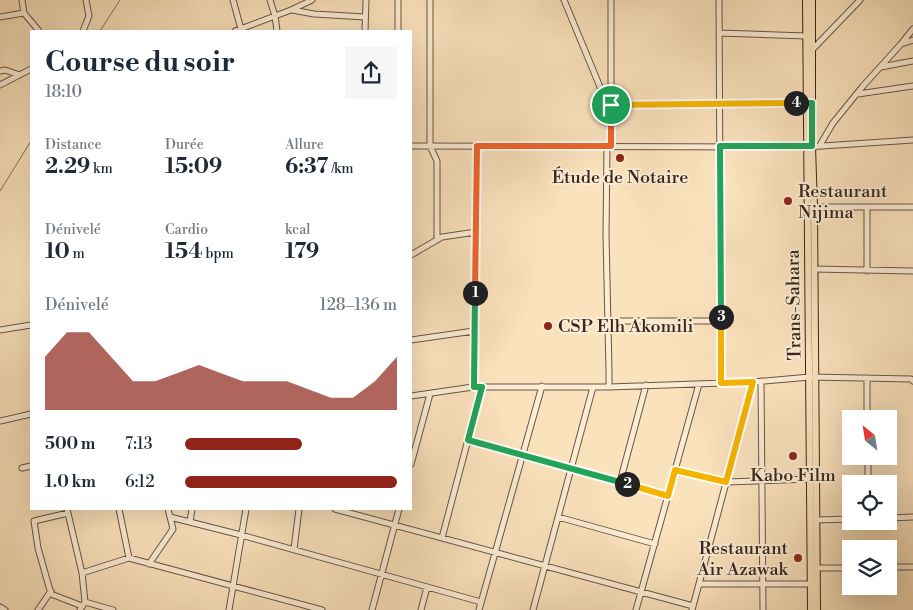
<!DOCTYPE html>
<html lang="fr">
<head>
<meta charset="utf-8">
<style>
	body { margin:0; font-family:"Libre Bodoni",serif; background:#f6f6f7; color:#1f2937; height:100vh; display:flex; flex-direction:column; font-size:19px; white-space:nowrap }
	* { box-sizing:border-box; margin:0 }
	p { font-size:16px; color:#747a83 }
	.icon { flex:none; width:28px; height:28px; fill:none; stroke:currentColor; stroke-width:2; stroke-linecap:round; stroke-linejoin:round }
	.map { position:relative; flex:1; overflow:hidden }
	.sheet { position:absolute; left:30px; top:30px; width:382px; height:480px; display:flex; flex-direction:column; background:#fff; border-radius:0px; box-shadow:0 5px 20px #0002 }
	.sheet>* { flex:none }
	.needle { width:32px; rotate:330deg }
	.buttons { position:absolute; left:842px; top:410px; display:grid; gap:10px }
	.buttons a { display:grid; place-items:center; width:55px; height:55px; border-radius:0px; background:#fff; box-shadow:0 5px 20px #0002; font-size:25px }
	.pin { position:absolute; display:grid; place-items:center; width:42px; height:42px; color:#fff; margin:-21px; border:2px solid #fff; border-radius:50%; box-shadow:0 1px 5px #0007 }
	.km { position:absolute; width:25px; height:25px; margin:-12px; border-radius:50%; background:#222; color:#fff; font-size:14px; line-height:25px; text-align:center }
	.round { display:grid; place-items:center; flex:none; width:52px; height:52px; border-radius:0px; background:#f6f6f7 }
	.head { display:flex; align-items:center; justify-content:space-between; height:85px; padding:0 15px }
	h1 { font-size:28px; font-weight:800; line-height:38px }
	.stats { display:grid; grid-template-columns:repeat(3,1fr); gap:8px; height:85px; padding:5px 15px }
	.stats div { display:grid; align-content:center }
	.stats b { font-size:21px; font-weight:800 }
	.stats small { font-size:14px; font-weight:400 }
	.stats p { font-size:14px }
	.chart { height:140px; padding:10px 15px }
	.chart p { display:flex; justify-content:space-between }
	.chart svg { width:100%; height:90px; margin-top:5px; fill:#8f2418; opacity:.7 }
	ul { padding:0 15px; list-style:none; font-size:16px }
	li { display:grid; grid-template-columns:80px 60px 1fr; align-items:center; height:38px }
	li i { height:12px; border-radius:6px; background:#8f2418 }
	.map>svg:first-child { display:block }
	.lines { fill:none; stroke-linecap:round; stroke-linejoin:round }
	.stream { stroke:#85705d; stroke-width:1 }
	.minor-casing { stroke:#685545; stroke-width:7 }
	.major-casing { stroke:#38261d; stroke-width:8 }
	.minor { stroke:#fcecd4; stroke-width:5 }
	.major { stroke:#fae2bd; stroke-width:6 }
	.split-1-casing { stroke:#fff; stroke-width:10 }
	.split-2-casing { stroke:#fff; stroke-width:10 }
	.split-3-casing { stroke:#fff; stroke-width:10 }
	.split-4-casing { stroke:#fff; stroke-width:10 }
	.split-5-casing { stroke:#fff; stroke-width:10 }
	.split-1 { stroke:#f0652b; stroke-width:6 }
	.split-2 { stroke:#22a559; stroke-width:6 }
	.split-3 { stroke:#f5b400; stroke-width:6 }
	.split-4 { stroke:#22a559; stroke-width:6 }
	.split-5 { stroke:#f5b400; stroke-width:6 }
	.poi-dot { fill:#8f2418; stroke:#fcecd4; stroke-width:2 }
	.labels { text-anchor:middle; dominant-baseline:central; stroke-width:4; stroke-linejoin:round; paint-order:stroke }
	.poi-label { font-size:18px; fill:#38261d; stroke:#fcecd4 }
	.street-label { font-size:18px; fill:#38261d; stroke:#fcecd4 }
</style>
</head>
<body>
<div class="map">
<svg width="913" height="610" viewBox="0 0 913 610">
	<rect width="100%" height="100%" fill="#fae2bd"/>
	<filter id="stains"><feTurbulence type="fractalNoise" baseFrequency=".004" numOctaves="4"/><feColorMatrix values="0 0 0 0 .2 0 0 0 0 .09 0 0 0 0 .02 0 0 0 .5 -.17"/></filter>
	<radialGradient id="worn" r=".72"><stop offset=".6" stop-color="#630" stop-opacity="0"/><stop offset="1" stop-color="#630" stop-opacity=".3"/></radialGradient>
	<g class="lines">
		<path class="stream" d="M100 31 120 0
			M0 191 31 141"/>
		<defs>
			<path id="minor" d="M22 0 24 13 39 31
				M233 0 241 29
				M270 0 275 16 277 31
				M398 0V31
				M430 0V146L437 161V240
				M564 0 610 111
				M611 0V146
				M719 0 721 383
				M292 10 314 14 365 17
				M0 17 24 13
				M83 31 89 16 86 0
				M235 31 291 10 312 0
				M365 31 366 0
				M719 33 807 36
				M901 44 913 29
				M811 51 860 0
				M881 67 913 61
				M0 71 5 70 20 75
				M0 85 31 69
				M858 94 913 86
				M611 105 720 103H810
				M820 145 833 123 863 86 901 44 913 40
				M411 146 807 147 913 140
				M607 146 606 235 609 371V387
				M814 207H913
				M867 207V271
				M411 255 442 237 476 232
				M814 269 913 271
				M608 321H721
				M0 330 31 325
				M411 340 474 331
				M867 378V419
				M761 381 763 610
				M473 387 477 146
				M411 396 473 387H609L753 382 810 377 911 379 913 381
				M0 421 31 414
				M468 441 668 496
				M868 456V484
				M411 464 430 394
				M22 468 31 466
				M675 470 726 482 811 479
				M620 482 646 385
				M67 509 82 573 85 602 80 610
				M119 509 129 558
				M335 509 693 606
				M68 513 34 521 38 548 51 594 82 606
				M170 517 241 535 481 602
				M558 517 655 544
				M889 518 913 517
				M816 520 851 519
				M190 522 192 509
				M442 538 482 387
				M294 549 299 509
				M149 564 173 529 168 509
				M889 567H913
				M817 568H851
				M82 573 129 558 322 610
				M699 584H811
				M85 602 113 610
				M0 607 5 610
				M38 610 51 591
				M229 610 246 509
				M372 610 399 509
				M421 610 427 587
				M479 610 542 386
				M533 610 593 387
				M636 610 699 384
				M692 610 753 382"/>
			<path id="major" d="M806 0 811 610
				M812 0V146L814 207 817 610"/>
		</defs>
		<use href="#minor" class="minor-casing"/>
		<use href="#major" class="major-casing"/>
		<use href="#minor" class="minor"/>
		<use href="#major" class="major"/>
	</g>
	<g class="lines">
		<defs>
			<path id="split-1" d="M475 293 477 146H611V105"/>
			<path id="split-2" d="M475 293 474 387H482L468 440 627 484"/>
			<path id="split-3" d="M627 484 668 496 675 470 726 482 753 382 721 383V317"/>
			<path id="split-4" d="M721 317 720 146H812V103H796"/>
			<path id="split-5" d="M611 105 796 103"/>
		</defs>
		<use href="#split-1" class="split-1-casing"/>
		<use href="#split-2" class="split-2-casing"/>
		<use href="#split-3" class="split-3-casing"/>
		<use href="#split-4" class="split-4-casing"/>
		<use href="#split-5" class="split-5-casing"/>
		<use href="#split-1" class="split-1"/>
		<use href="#split-2" class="split-2"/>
		<use href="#split-3" class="split-3"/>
		<use href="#split-4" class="split-4"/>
		<use href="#split-5" class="split-5"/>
	</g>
	<g class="poi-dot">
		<circle cx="620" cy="158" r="5"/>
		<circle cx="788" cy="201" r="5"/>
		<circle cx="548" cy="326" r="5"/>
		<circle cx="793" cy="456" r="5"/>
		<circle cx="798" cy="558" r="5"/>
	</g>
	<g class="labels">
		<g class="poi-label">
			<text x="620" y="177">Étude de Notaire</text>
			<text x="798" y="191" text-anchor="start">Restaurant<tspan x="798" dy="21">Nijima</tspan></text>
			<text x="558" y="326" text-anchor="start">CSP Elh Akomili</text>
			<text x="793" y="475">Kabo Film</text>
			<text x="788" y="548" text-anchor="end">Restaurant<tspan x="788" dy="21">Air Azawak</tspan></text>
		</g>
		<g class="street-label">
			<text transform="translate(794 305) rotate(-91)">Trans-Sahara</text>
		</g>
	</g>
	<rect width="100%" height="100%" filter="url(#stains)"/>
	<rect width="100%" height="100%" fill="url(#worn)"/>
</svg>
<div class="buttons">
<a><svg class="needle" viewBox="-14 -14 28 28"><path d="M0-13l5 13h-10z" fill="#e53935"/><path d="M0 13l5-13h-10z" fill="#747a83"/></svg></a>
<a><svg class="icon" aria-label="locate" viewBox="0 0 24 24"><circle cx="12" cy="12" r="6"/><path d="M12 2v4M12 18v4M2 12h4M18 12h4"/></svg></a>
<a><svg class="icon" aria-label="layers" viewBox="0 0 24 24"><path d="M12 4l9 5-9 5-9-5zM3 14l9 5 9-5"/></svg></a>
</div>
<div class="pin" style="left:611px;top:105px;background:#1e9e55"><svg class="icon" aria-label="arrive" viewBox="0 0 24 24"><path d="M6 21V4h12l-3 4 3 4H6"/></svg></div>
<b class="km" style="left:475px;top:293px">1</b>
<b class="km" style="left:627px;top:484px">2</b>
<b class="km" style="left:721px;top:317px">3</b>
<b class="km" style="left:796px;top:103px">4</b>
<section class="sheet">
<div class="head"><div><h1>Course du soir</h1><p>18:10</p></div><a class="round"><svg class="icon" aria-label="share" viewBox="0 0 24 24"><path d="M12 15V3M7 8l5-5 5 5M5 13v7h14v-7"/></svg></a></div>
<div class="stats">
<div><p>Distance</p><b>2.29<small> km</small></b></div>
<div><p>Durée</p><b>15:09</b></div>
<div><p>Allure</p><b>6:37<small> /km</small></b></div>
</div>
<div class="stats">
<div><p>Dénivelé</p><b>10<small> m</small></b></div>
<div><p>Cardio</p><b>154<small> bpm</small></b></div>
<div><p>kcal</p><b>179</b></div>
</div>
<div class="chart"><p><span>Dénivelé</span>128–136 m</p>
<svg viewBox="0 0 160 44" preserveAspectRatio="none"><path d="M0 44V18L10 6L20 6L30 18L40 30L50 30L60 26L70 22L80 26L90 30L100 30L110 30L120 34L130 38L140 38L150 30L160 18V44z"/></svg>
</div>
<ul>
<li><b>500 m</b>7:13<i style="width:55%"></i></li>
<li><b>1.0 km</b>6:12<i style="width:100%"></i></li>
</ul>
</section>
</div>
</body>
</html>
